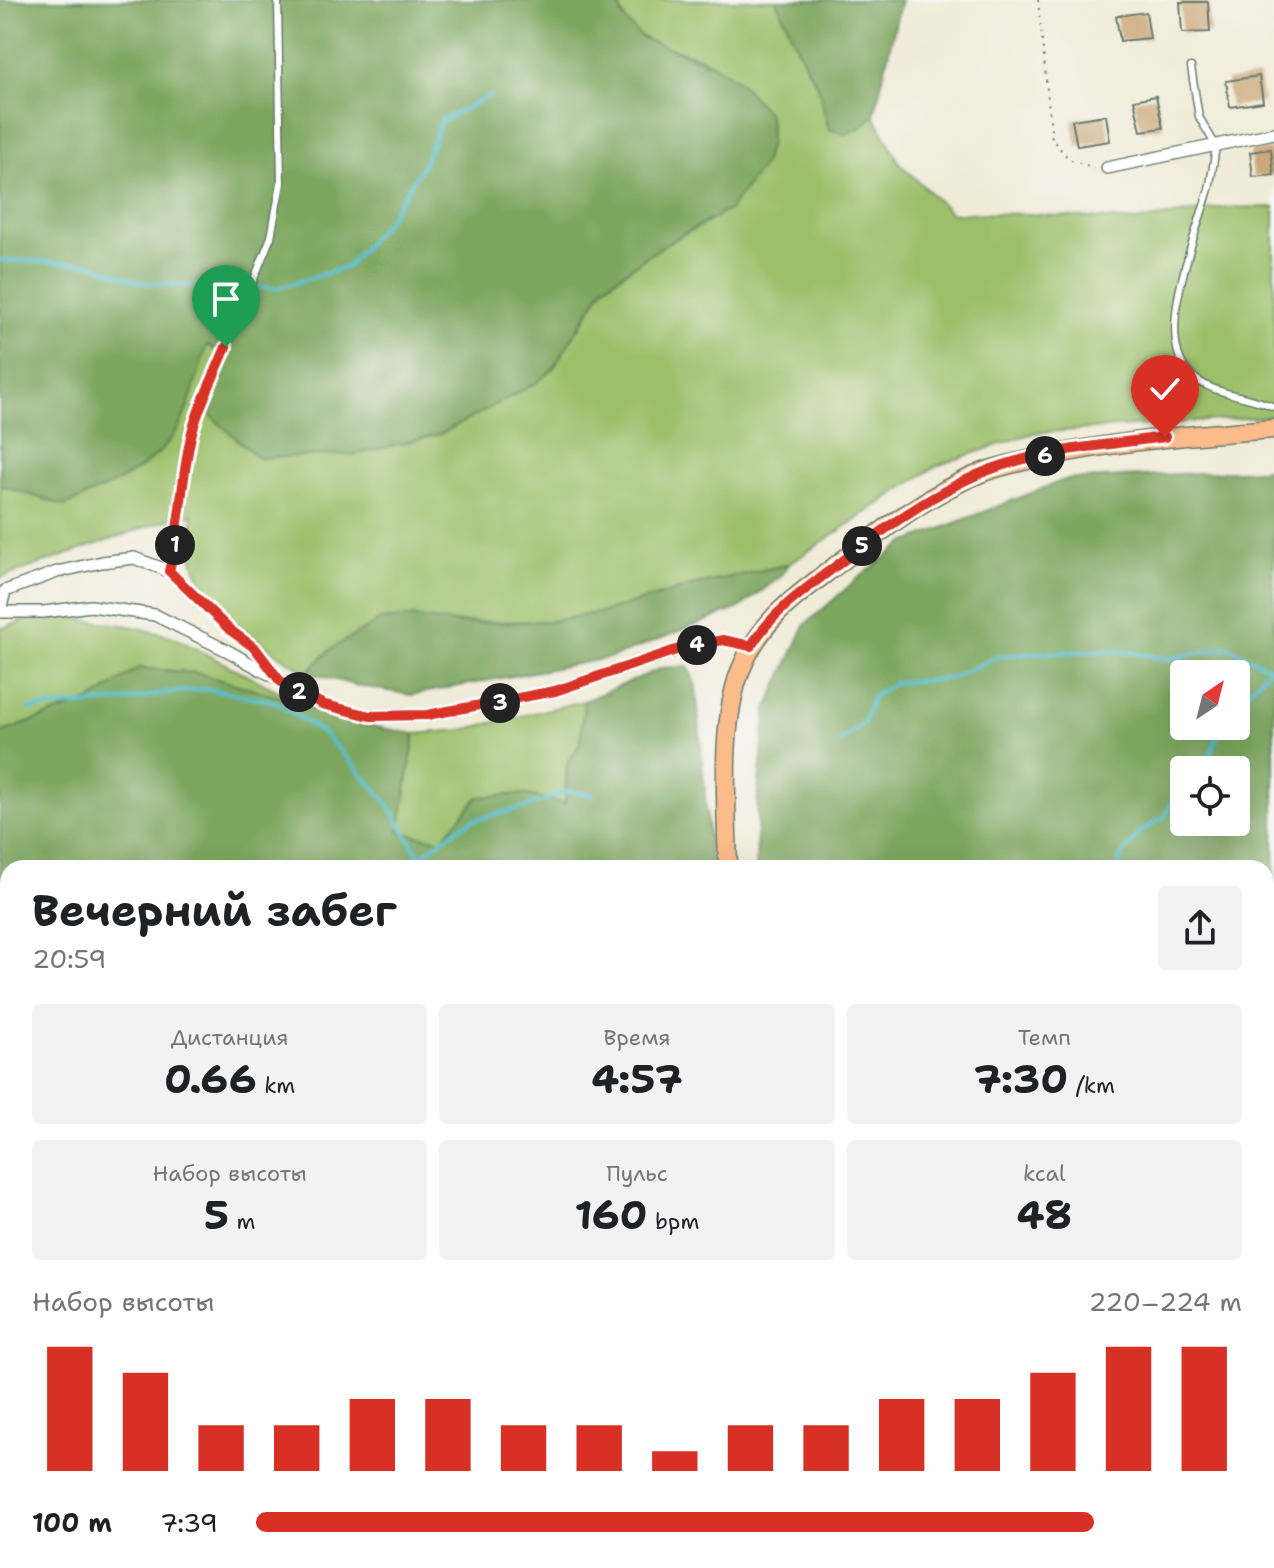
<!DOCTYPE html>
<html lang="ru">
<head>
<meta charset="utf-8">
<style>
	body { margin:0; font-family:"Shantell Sans",sans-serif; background:#f2f2f2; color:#202124; height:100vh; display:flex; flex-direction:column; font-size:30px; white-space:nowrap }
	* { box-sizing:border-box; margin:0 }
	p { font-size:26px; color:#757577 }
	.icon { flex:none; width:44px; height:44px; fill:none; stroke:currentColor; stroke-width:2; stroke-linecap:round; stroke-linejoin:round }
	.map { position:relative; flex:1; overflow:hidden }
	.details { position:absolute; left:0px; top:860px; width:1274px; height:708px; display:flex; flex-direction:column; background:#fff; border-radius:24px 24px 0 0; box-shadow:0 8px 32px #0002 }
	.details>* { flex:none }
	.needle { width:52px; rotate:35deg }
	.fabs { position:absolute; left:1170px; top:660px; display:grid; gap:16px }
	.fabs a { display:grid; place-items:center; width:80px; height:80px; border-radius:8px; background:#fff; box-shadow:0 8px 32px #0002; font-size:40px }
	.pin { position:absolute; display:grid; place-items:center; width:68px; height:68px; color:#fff; margin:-82px -34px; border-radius:50% 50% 50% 0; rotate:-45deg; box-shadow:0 0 8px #0007 }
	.pin .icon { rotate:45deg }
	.km { position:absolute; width:40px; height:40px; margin:-20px; border-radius:50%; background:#222; color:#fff; font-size:22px; line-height:40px; text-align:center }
	.round { display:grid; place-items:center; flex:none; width:84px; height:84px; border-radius:8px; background:#f2f2f2 }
	.head { display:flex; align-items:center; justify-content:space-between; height:136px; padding:0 32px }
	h1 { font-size:44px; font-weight:700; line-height:60px }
	.metrics { display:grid; grid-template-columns:repeat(3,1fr); gap:12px; height:136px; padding:8px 32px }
	.metrics div { display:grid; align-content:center; border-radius:8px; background:#f2f2f2; text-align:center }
	.metrics b { font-size:40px; font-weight:700 }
	.metrics small { font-size:22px; font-weight:400 }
	.metrics p { font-size:22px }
	.chart { height:224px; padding:16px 32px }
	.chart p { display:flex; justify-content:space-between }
	.chart svg { width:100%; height:144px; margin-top:8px; stroke:#d93025; stroke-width:6 }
	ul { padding:0 32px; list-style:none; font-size:26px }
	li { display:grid; grid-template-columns:128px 96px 1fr; align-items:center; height:60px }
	li i { height:20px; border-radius:10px; background:#d93025 }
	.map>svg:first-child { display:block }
	.green { fill:#9cc06b; stroke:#5e7e50; stroke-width:2 }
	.forest { fill:#7da65f; stroke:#4e724a; stroke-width:2; fill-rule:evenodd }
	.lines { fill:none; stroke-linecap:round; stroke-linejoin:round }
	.stream { stroke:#54bfce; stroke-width:4 }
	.building { fill:#cca97b }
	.lane-casing { stroke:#687a6d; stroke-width:9 }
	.street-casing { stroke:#687a6d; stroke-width:14 }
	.primary-casing { stroke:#687a6d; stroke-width:21 }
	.path { stroke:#687a6d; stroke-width:2; stroke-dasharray:2 6; stroke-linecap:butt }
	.lane { stroke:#fff; stroke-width:6 }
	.street { stroke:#fff; stroke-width:11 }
	.primary { stroke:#fabc8b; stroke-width:18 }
	.route-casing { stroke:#fff; stroke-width:16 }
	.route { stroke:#d93025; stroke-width:10 }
</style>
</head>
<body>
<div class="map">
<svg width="1274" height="1568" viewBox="0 0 1274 1568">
	<rect width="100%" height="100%" fill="#f6f6f2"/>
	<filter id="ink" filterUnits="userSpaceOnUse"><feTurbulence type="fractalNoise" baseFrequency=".0125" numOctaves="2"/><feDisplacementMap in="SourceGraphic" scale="16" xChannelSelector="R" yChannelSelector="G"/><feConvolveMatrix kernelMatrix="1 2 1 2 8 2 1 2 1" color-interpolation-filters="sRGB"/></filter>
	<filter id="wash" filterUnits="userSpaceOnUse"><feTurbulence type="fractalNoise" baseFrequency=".006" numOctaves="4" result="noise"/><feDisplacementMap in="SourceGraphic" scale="32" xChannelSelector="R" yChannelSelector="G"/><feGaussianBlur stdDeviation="1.8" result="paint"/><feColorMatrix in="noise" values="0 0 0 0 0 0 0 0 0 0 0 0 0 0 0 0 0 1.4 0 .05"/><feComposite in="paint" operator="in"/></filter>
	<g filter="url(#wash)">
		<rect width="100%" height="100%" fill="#f0ebd7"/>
		<path class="green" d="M0 0 579 329 604 287 665 244 708 222 763 165 770 142 769 115C751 99 734 79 714 65 679 41 630 55 618 0H776L807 68 818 86 829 129 860 128 874 115 900 164 951 213 1028 214 1136 221 1220 208 1274 207V416L1033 433 936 466 789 564 692 586 603 612 550 621 454 622 315 665 307 672C263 647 195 602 191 546 190 536 193 525 193 514L160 522 0 578Z
			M62 617 125 625 171 636 303 704 197 673 139 668 92 700 0 733V629L26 620Z
			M584 701 581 742 567 763 565 805 524 794 441 840 399 832 415 734 462 730Z"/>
		<path class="forest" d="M0 0H618L622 17 642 38 712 64 737 79 769 115 770 142 763 165 729 210 665 244 604 286 553 369 536 383 441 434 358 454 258 458 210 415 227 358 207 345C199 369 189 411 176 432 151 471 106 487 65 506L0 485Z
			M776 0H901L874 115 860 128 845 134 829 129 818 86 807 68Z
			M1274 469V904L1266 908V868H756L758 792 767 709 805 625 858 578 905 543 1064 480ZM1236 674V726H1184V674ZM1236 770V822H1184V770Z
			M789 564 780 577 739 608 613 657 411 695 354 685 307 672 331 649 380 620 411 617 465 624 550 621 603 612 692 586Z
			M688 666 696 687 711 868H8V1560H753L756 1568H0V733L92 700 138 668 197 673 303 704 333 719 415 734 399 832 441 840 478 797 524 794 565 804 567 763 581 742 584 701 662 668Z
			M801 1560H893L892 1568H804Z"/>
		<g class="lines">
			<path class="stream" d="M0 260 91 264 139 282 207 287 279 288 347 267 389 218 423 165 441 121 490 96
				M1236 703 1268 671
				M28 709 123 701 172 692 208 689 277 702 325 735 360 772 387 802 420 857
				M841 742 864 722 873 696 894 683 951 678 999 656 1038 653 1120 651 1169 659 1228 647 1274 670
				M1200 770 1205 766 1222 726
				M407 868 441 840 473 820 529 806 567 791 594 795
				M1120 868 1119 860 1140 832 1164 817 1184 782
				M717 1560 722 1568"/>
		</g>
		<g id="blocks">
			<path class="building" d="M1180 2H1208L1210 32 1182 33Z
				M1146 12 1150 38 1120 41 1116 16Z
				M1259 76 1263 102 1230 107 1226 81Z
				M1156 96 1163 128 1141 131 1134 100Z
				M1106 115 1110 141 1077 146 1072 120Z
				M1271 149 1274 175 1253 177 1250 152Z"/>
		</g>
	</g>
	<g filter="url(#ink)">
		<use href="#blocks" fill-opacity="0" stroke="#687a6d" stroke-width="2"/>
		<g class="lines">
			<defs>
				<path id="lane" d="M1191 67 1199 117 1216 146C1214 160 1212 175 1209 189 1197 232 1153 336 1189 373 1211 396 1247 394 1274 407
					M169 571 175 548 178 507 190 437 271 237 281 183 278 0
					M1266 1041 1274 1039"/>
				<path id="street" d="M1107 168 1274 133
					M0 611 5 591 57 572 102 562 134 558 169 571 230 630 255 648 275 676
					M0 612H44L91 606 155 615 228 651 322 704 370 716 427 715 555 691 682 648 723 640 751 646
					M1266 1337 1274 1328
					M1055 1568 1063 1560"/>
				<path id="primary" d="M728 868C727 809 719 724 741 669 761 619 796 596 838 564 883 530 928 494 981 473 1005 464 1032 459 1057 454 1129 440 1201 434 1274 429
					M781 1560 784 1568"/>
			</defs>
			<use href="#lane" class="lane-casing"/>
			<use href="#street" class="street-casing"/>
			<use href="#primary" class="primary-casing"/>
			<path class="path" d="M1038 0 1052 139 1069 159 1094 168"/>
			<use href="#lane" class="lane"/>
			<use href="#street" class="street"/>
			<use href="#primary" class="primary"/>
		</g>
	</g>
	<g class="lines" filter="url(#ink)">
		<defs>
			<path id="route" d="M226 347C215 375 195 413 190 441 181 484 180 529 169 571L230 630 255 648 280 681 322 704 370 716 427 715 555 691 682 648 723 640 751 646C773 611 807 588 840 563 884 529 928 496 979 474 1036 450 1104 445 1165 437"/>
		</defs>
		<use href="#route" class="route-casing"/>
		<use href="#route" class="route"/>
	</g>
</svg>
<div class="fabs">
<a><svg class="needle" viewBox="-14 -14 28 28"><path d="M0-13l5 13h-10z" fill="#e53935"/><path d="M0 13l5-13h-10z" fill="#757577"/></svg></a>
<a><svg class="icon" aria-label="locate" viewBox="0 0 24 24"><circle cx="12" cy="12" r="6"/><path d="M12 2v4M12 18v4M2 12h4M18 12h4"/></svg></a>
</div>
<div class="pin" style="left:226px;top:347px;background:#1e9e55"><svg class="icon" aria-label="arrive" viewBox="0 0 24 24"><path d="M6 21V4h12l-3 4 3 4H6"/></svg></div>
<div class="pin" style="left:1165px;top:437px;background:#d93025"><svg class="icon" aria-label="check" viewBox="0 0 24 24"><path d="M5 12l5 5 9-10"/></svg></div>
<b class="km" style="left:175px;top:545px">1</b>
<b class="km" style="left:299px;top:692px">2</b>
<b class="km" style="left:500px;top:703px">3</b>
<b class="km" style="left:697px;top:645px">4</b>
<b class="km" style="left:862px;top:546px">5</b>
<b class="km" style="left:1045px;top:456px">6</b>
<section class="details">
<div class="head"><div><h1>Вечерний забег</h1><p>20:59</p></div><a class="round"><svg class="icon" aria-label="share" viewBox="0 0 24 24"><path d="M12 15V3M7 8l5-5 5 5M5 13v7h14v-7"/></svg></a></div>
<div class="metrics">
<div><p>Дистанция</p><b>0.66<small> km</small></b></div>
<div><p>Время</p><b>4:57</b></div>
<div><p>Темп</p><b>7:30<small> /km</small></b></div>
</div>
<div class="metrics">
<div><p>Набор высоты</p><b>5<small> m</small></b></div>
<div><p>Пульс</p><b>160<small> bpm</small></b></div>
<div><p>kcal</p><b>48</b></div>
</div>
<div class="chart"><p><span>Набор высоты</span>220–224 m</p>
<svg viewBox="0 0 160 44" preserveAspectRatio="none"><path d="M5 44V6M15 44V14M25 44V30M35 44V30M45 44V22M55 44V22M65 44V30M75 44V30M85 44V38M95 44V30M105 44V30M115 44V22M125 44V22M135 44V14M145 44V6M155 44V6"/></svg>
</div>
<ul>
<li><b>100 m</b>7:39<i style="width:85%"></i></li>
</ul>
</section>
</div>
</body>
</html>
